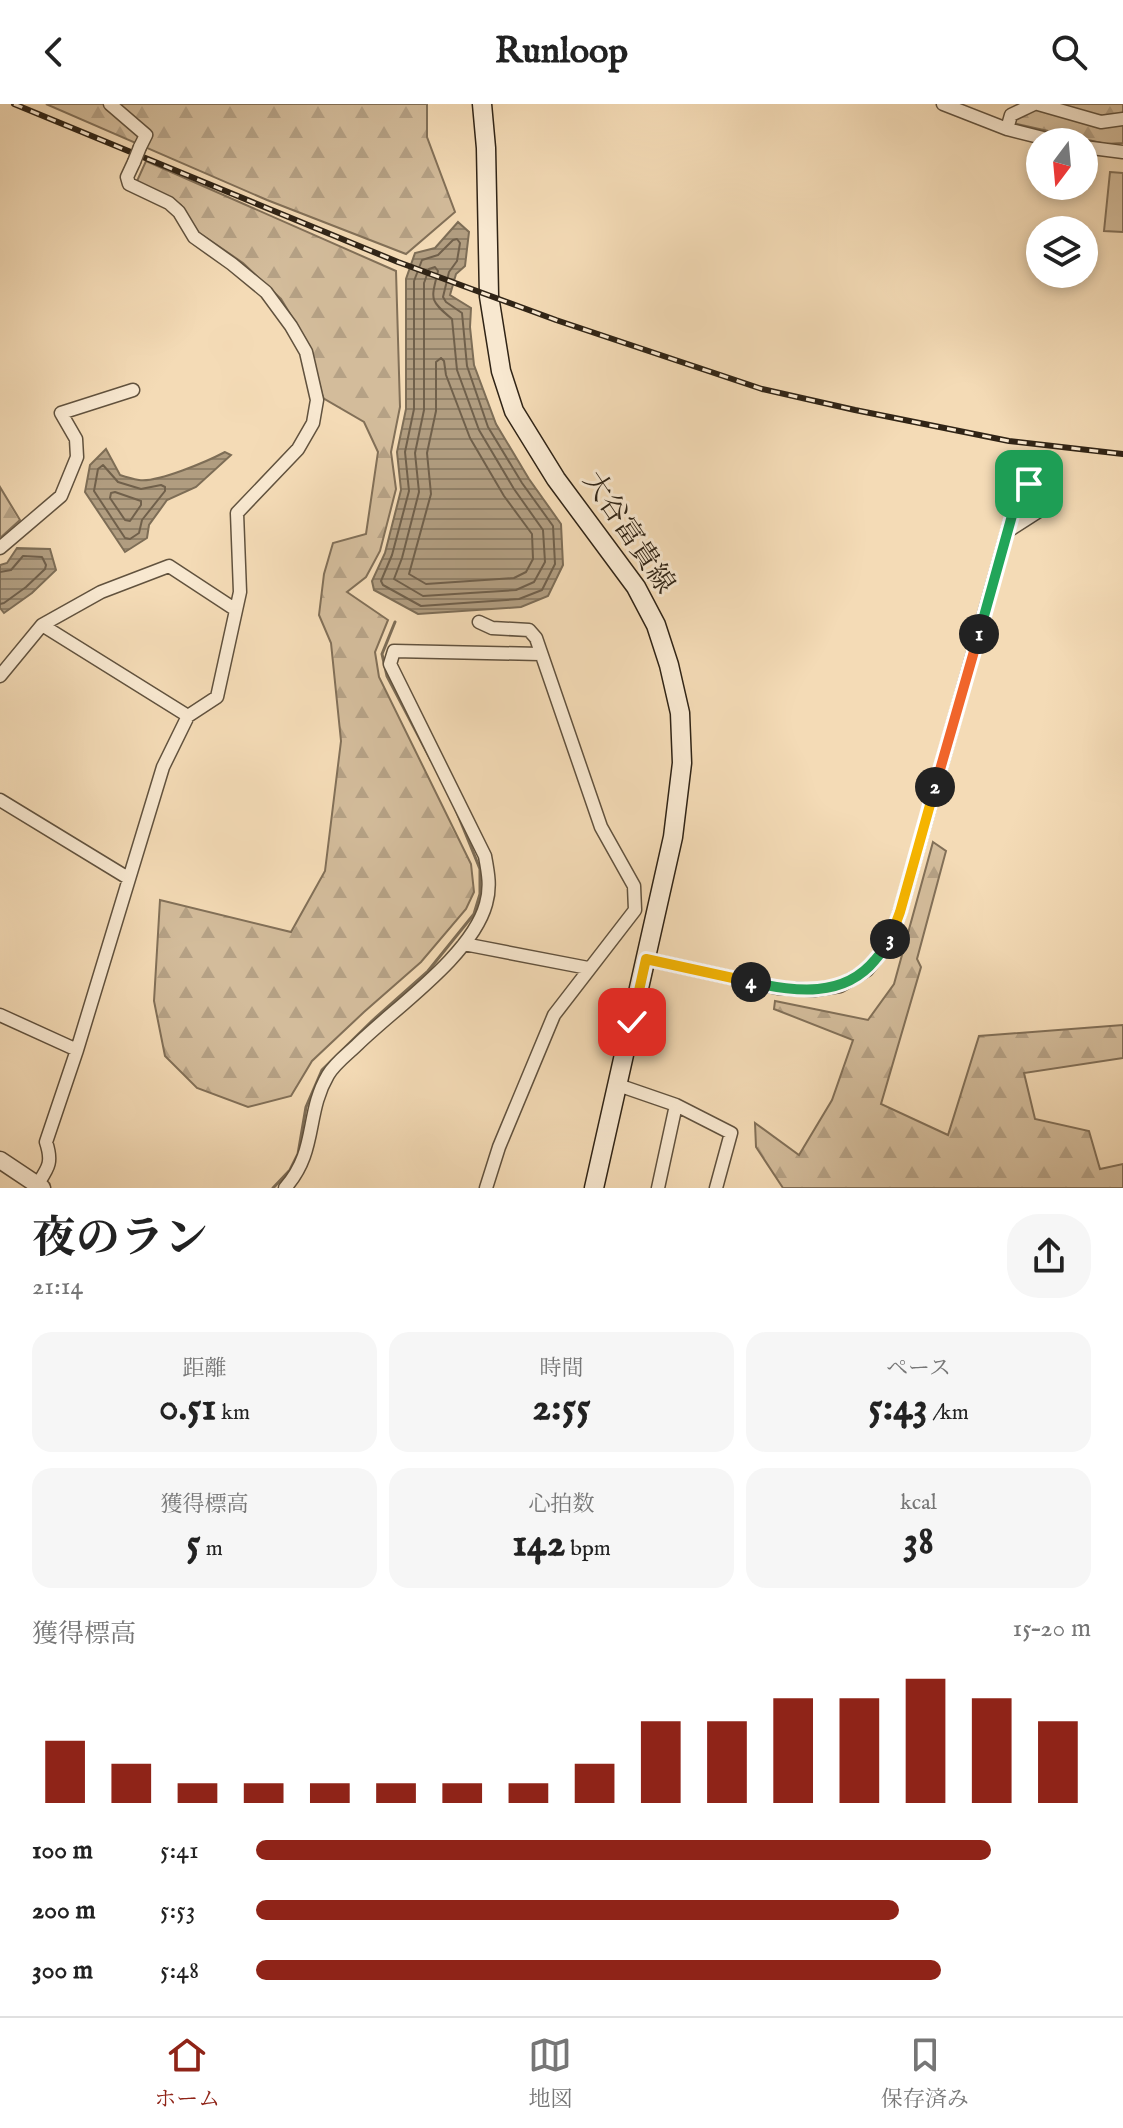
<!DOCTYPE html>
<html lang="ja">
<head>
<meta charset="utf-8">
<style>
	body { margin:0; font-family:"IM FELL English","Noto Serif JP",serif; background:#f6f6f6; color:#222; height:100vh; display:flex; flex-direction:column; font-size:30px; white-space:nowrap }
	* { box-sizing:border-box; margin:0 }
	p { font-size:26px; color:#767676 }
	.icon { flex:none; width:44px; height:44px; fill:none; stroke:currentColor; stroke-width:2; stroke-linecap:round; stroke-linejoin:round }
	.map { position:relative; height:1084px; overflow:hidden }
	.drawer { display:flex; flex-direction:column; background:#fff; flex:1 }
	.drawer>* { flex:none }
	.needle { width:52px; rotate:196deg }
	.fabs { position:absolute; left:1026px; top:24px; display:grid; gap:16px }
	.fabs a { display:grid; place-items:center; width:72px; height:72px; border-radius:50%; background:#fff; box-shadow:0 4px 12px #0003; font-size:40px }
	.pin { position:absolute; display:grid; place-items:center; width:68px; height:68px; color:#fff; margin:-34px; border-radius:16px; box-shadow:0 4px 12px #0006 }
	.km { position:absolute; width:40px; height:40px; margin:-20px; border-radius:50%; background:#222; color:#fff; font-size:22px; line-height:40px; text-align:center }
	.round { display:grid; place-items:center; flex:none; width:84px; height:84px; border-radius:32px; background:#f6f6f6 }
	.summary { display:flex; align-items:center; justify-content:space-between; height:136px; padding:0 32px }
	h1 { font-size:44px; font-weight:700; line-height:60px }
	.figures { display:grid; grid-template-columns:repeat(3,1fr); gap:12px; height:136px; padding:8px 32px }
	.figures div { display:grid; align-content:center; border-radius:20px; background:#f6f6f6; text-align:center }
	.figures b { font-size:40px; font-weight:700 }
	.figures small { font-size:22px; font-weight:400 }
	.figures p { font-size:22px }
	.chart { height:224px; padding:16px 32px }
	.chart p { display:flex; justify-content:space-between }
	.chart svg { width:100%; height:144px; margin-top:8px; stroke:#8f2418; stroke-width:6 }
	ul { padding:0 32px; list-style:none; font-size:26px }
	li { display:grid; grid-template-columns:128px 96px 1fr; align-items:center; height:60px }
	li i { height:20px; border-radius:10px; background:#8f2418 }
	header { display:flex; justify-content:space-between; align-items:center; height:104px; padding:0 32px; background:#fff; font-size:36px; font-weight:700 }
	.tabs { display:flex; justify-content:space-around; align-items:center; height:112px; border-top:2px solid #e0e0e0; background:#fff; font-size:22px; color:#767676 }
	.tabs a { display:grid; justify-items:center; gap:4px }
	.tabs .active { color:#8f2418 }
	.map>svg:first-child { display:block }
	.forest { fill:url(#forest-firs); stroke:#827058; stroke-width:2 }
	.pitch { fill:#d3bc9b; stroke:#827058; stroke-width:2 }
	.water { fill:url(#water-rules); stroke:#7d6d56; stroke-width:2 }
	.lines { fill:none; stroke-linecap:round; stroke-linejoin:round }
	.shore { stroke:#70604b; stroke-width:2 }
	.stream { stroke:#7d6d56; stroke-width:3 }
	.minor-casing { stroke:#61523e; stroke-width:15 }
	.tertiary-casing { stroke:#61523e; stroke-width:19 }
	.secondary-casing { stroke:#302416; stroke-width:21 }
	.minor { stroke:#f8e8d0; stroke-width:12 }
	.tertiary { stroke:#f8e8d0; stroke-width:16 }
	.secondary { stroke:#f8e8d0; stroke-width:18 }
	.rail-casing { stroke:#302416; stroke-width:6 }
	.rail { stroke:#f8e8d0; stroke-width:3; stroke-dasharray:9; stroke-linecap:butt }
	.minor-bridge-casing { stroke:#61523e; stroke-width:15; stroke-linecap:butt }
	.minor-bridge { stroke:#f8e8d0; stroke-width:12 }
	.split-1-casing { stroke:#fff; stroke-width:16 }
	.split-2-casing { stroke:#fff; stroke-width:16 }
	.split-3-casing { stroke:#fff; stroke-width:16 }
	.split-4-casing { stroke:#fff; stroke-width:16 }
	.split-5-casing { stroke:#fff; stroke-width:16 }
	.split-1 { stroke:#22a559; stroke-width:10 }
	.split-2 { stroke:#f0652b; stroke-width:10 }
	.split-3 { stroke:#f5b400; stroke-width:10 }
	.split-4 { stroke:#22a559; stroke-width:10 }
	.split-5 { stroke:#f5b400; stroke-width:10 }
	.labels { text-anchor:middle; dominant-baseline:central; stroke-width:6; stroke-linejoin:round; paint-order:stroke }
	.street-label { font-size:28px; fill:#302416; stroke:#f8e8d0 }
</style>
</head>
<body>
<header><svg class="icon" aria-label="back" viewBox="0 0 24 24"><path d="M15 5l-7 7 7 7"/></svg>Runloop<svg class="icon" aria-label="search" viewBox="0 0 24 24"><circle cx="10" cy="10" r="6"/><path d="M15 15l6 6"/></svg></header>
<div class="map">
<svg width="1123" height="1084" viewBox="0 0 1123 1084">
	<defs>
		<pattern id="forest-firs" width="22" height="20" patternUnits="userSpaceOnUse" patternTransform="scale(2)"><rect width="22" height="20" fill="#d3bc9b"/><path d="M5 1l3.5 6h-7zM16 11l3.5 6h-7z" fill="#b5a185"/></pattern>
		<pattern id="water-rules" width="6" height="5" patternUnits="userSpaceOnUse" patternTransform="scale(2)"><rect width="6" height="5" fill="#b19d80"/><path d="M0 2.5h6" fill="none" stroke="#908068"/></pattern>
	</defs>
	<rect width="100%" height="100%" fill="#f4dbb6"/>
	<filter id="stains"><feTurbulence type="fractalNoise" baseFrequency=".0025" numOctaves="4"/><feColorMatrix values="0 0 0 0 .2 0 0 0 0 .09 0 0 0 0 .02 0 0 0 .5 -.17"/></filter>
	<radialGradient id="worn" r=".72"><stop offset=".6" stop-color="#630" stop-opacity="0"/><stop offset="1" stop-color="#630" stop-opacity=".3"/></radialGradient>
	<path class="forest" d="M46 0H427V33L455 108 406 150 267 96Z
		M1031 0H1123V39L1106 40 1012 19Z
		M146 57 396 167 400 303 391 348 396 385 380 447 366 473 347 488 388 516 375 548 379 573 471 760 474 788 466 805 421 858 364 908 312 957 291 992 248 1003 197 984 165 952 154 897 160 796 291 828 325 767 341 637 331 539 319 511 324 470 333 439 366 430 378 348 364 318 323 294 310 243 281 195 243 159 198 128 181 101 137 77Z
		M0 383 20 416 0 434Z
		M933 738 946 747 917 855 921 863 881 1000 948 1031 979 932 1123 921V954L1024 969 1035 1015 1089 1027 1100 1065 1123 1060V1084H783L756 1043 755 1019 799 1051 832 996 853 936 774 905 775 897 868 916 894 880Z"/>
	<path class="pitch" d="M1110 68 1123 69V128L1104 127Z"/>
	<path class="water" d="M458 118 469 128 465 162 456 170 450 191 471 204 470 223 474 261 496 320 529 375 561 420 563 461 548 492 521 503 418 510 374 486 372 477 385 449 401 386 397 348 406 305V175L415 149 435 144Z
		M106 345 120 371C126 373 133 375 139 376 157 379 208 357 225 348L231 351 196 383 167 396 149 421 147 434 125 448 85 388 90 361Z
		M17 444 50 445 56 466 32 489 4 509 0 504V461L7 459Z"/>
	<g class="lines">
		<path class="shore" d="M457 135 460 139 457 157 449 168 443 193 446 198 462 209 467 262 488 323 522 379 553 422 555 460 542 486 519 495 421 502 383 481 381 477 392 451 409 387 405 348 414 305V177L422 156 438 151 453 136Z
			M435 163 438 167C431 196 429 196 452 215L457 266 479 326 514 385 543 426 545 458 534 478 516 486 423 492 394 475 402 454 419 388 415 349 424 306V179L429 165Z
			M441 254 444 257 446 271 470 334 504 392 532 430 533 455 526 468 514 474 426 480 409 470 431 390 427 349 436 307V258Z
			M103 361 118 378 141 385 161 381 165 383V387L142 416 139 429 130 435 125 434 94 387 98 365Z
			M115 388 141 397V401L130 417 125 416 110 394 111 389Z
			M0 468 11 466 23 452 42 453 46 461 45 465 26 483 4 499 0 500"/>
		<path class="stream" d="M395 518 382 550 387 572 431 656
			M273 1084 290 1066 298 1050 306 1003 322 966 372 917 428 867 474 810 480 790V765L456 706"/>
		<defs>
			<path id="minor" d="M110 0 146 31 140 43
				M943 0 1007 25 1059 38
				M1038 0 1101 18 1123 15
				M1007 25 1011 11 1034 0
				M1084 43 1123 48
				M0 444 61 392 77 353 76 335 61 309 133 286
				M479 518 492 524 529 526 536 534 601 723 634 782 635 806 554 911 499 1043 486 1084
				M42 521 188 612
				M0 572 42 521 101 488 169 462 236 506
				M0 696 128 774
				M464 840 588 864
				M646 855 778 884 814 886 840 882 867 866 888 840 900 808 1018 390 1029 380 1049 385 1047 402 1008 427
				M0 911 77 946
				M618 981 676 1001 731 1029 716 1084
				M37 1081C48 1064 53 1059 46 1038L77 946 163 663 188 612 217 593 240 488 237 409 298 345 313 319 317 296 306 248 291 222 266 188 232 160 194 133 179 108 169 99 129 80 127 73 134 58
				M285 1084C318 1047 305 1010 328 971 335 959 349 949 358 940 396 903 472 851 486 800 491 783 488 768 485 752L390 560 394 547 540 550
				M658 1084 676 1001"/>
			<path id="tertiary" d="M0 1056 42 1084"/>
			<path id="secondary" d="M482 0 486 44 489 192 501 267 514 307 556 375 636 483 656 521 669 561 680 609 682 659 673 733 594 1084"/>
		</defs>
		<use href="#minor" class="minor-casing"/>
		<use href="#tertiary" class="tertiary-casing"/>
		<use href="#secondary" class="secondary-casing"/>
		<use href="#minor" class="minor"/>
		<use href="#tertiary" class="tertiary"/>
		<use href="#secondary" class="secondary"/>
		<defs>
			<path id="rail" d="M14 0 398 158 556 216 762 285 855 306 1009 337 1123 350"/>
		</defs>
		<use href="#rail" class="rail-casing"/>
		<use href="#rail" class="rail"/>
		<defs>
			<path id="minor-bridge" d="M134 58 140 43"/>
		</defs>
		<use href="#minor-bridge" class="minor-bridge-casing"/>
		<use href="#minor-bridge" class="minor-bridge"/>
	</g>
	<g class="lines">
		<defs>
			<path id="split-1" d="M979 530 1018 390 1029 380"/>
			<path id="split-2" d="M935 683 979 530"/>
			<path id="split-3" d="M890 835 900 808 935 683"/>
			<path id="split-4" d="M751 878C795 888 844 894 875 856 881 849 886 843 890 835"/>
			<path id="split-5" d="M632 918 646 855 751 878"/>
		</defs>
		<use href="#split-1" class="split-1-casing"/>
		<use href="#split-2" class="split-2-casing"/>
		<use href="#split-3" class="split-3-casing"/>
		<use href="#split-4" class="split-4-casing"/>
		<use href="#split-5" class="split-5-casing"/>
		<use href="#split-1" class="split-1"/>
		<use href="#split-2" class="split-2"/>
		<use href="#split-3" class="split-3"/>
		<use href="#split-4" class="split-4"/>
		<use href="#split-5" class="split-5"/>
	</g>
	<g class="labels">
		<g class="street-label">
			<text transform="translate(628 429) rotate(56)">大谷富貴線</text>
		</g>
	</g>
	<rect width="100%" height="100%" filter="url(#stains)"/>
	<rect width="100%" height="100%" fill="url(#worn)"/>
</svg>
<div class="fabs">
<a><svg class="needle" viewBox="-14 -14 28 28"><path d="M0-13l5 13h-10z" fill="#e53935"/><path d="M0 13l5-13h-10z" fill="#767676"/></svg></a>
<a><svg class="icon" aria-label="layers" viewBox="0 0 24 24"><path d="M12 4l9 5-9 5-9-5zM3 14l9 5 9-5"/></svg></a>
</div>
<div class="pin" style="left:1029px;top:380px;background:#1e9e55"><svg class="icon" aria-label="arrive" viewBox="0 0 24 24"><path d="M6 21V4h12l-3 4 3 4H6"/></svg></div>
<div class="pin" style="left:632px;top:918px;background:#d93025"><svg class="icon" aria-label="check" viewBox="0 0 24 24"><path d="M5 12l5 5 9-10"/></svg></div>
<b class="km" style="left:979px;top:530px">1</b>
<b class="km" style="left:935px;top:683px">2</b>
<b class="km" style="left:890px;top:835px">3</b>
<b class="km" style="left:751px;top:878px">4</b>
</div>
<section class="drawer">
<div class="summary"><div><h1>夜のラン</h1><p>21:14</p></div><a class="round"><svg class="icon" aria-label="share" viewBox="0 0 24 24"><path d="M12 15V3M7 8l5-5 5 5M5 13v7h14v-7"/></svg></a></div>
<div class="figures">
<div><p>距離</p><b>0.51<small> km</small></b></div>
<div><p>時間</p><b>2:55</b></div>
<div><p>ペース</p><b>5:43<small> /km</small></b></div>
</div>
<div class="figures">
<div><p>獲得標高</p><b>5<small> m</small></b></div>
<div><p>心拍数</p><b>142<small> bpm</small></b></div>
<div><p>kcal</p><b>38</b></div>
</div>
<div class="chart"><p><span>獲得標高</span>15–20 m</p>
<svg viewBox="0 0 160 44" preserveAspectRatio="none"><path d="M5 44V25M15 44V32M25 44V38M35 44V38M45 44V38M55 44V38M65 44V38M75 44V38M85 44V32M95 44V19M105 44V19M115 44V12M125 44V12M135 44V6M145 44V12M155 44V19"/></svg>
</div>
<ul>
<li><b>100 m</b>5:41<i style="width:88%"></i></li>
<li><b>200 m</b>5:53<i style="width:77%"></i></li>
<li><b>300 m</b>5:48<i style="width:82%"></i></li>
</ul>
</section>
<nav class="tabs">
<a class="active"><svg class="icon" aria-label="home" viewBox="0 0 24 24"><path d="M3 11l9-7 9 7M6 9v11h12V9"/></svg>ホーム</a>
<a><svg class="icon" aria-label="map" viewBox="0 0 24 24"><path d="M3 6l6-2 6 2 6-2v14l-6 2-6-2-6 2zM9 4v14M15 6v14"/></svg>地図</a>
<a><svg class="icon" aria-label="saved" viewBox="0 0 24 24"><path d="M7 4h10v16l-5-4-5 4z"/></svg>保存済み</a>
</nav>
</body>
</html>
